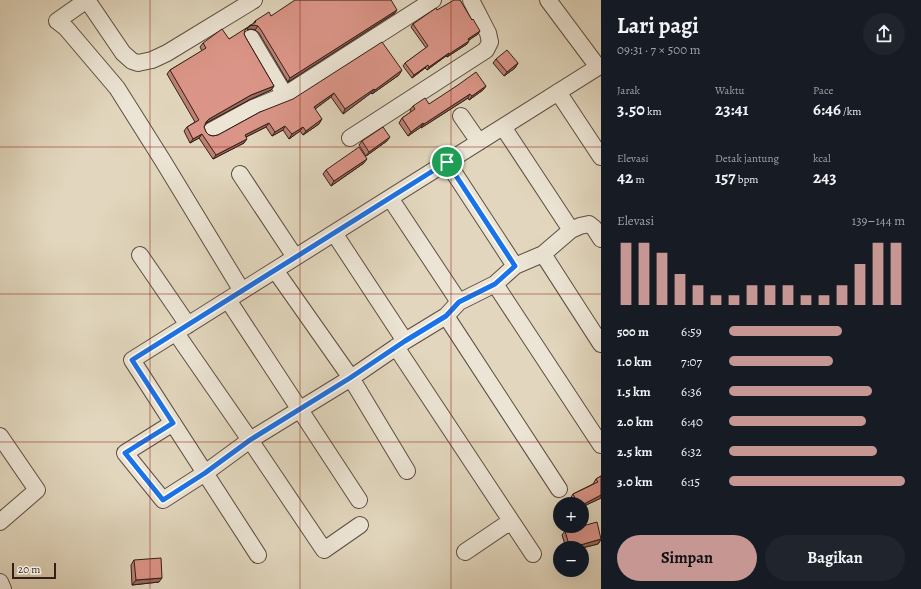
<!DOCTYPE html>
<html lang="id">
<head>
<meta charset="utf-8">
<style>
	body { margin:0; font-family:Alegreya,serif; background:#20242c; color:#f1f3f6; height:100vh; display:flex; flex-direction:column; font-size:15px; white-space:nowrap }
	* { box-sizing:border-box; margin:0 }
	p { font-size:13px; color:#9ea1a6 }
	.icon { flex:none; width:22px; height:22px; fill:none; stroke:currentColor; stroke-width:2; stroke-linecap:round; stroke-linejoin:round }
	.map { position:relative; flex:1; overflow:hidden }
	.drawer { display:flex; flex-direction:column; background:#171b24; width:320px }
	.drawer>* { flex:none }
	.buttons { position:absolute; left:553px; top:497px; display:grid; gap:8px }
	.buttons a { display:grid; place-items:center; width:36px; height:36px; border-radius:50%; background:#171b24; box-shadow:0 4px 16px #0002; font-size:20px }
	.scale { position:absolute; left:12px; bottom:10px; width:44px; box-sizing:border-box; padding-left:4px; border:2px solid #321f17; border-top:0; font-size:11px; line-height:14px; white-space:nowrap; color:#321f17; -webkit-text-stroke:3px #ece5d5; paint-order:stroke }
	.pin { position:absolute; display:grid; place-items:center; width:34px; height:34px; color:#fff; margin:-17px; border:2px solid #fff; border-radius:50%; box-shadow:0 1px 4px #0007 }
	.round { display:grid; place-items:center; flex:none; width:42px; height:42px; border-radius:21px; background:#20242c }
	.headline { display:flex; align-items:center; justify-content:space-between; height:68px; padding:0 16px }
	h1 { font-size:22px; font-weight:600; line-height:30px }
	.stats { display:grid; grid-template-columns:repeat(3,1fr); gap:6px; height:68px; padding:4px 16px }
	.stats div { display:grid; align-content:center }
	.stats b { font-size:17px; font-weight:600 }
	.stats small { font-size:11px; font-weight:400 }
	.stats p { font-size:11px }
	.chart { height:112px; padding:8px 16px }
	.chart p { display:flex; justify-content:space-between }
	.chart svg { width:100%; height:72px; margin-top:4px; stroke:#c59692; stroke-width:6 }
	.cta { display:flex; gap:8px; margin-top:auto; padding:8px 16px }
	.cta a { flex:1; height:46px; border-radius:24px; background:#c59692; color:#111; font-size:16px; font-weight:600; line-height:46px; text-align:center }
	.cta a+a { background:#20242c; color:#f1f3f6 }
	ul { padding:0 16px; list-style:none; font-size:13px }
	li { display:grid; grid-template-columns:64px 48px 1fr; align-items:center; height:30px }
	li i { height:10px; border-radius:5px; background:#c59692 }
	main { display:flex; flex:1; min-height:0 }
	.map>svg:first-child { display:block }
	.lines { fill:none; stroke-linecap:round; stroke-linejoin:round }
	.minor-casing { stroke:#5e4d41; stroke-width:18 }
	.minor { stroke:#ece5d5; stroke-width:16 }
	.wall { fill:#bc8075; stroke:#321f17 }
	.shaded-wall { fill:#99685f; stroke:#321f17 }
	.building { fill:#db9588; stroke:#321f17 }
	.route-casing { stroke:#fff; stroke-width:8 }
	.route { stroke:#1a73e8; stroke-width:5 }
	.grid { fill:none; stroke:#8f2418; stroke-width:1; stroke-opacity:0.55 }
</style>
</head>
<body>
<main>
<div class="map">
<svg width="601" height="589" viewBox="0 0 601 589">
	<rect width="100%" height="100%" fill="#e2d7be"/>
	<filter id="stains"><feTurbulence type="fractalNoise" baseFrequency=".005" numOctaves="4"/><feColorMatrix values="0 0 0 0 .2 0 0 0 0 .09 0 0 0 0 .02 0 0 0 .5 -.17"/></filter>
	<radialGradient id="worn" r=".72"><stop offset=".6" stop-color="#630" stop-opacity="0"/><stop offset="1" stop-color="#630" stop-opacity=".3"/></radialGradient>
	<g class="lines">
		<defs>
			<path id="minor" d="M87 0 57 21 66 28 117 88 163 161 242 291
				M87 0 123 53 132 61 138 63 152 60 167 53 254 0
				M251 38 267 65 285 95
				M558 92 601 157
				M461 116 479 142
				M503 127 571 230
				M211 131 253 108 285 95 433 0
				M350 138 486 50 490 42 488 33 471 0
				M447 162 515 266
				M240 174 295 257
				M390 198 459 302
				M334 233 405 341
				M543 254 601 344
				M140 255 188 325
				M275 270 351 378 407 471
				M495 284 601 445
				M228 300 359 500
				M446 316 559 489
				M176 333 250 440 324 550 360 525
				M396 347 533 554
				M173 423 125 453 163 500 205 473 250 440 351 378 405 341 446 316 459 302 495 284 515 266 543 254 571 230 580 226 589 224 594 228 601 239
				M0 436 37 490 0 522
				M465 552 511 521
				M258 555 132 360 598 67 548 0
				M0 582 3 589"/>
		</defs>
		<use href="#minor" class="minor-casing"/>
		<use href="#minor" class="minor"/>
	</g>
	<path class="wall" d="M437 10 472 20 478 34 469 40 467 44 447 57 446 56 427 70 425 68 412 78 403 66 405 63 426 48 411 27 413 24Z
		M395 13 288 82 259 33 255 30 251 29 247 30 249 26 253 24 255 21 271 16Z
		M245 31 244 34 246 38 274 86 271 90 249 100 206 123 204 127 206 132 209 135 213 136 218 135 260 112 399 75 372 94 371 93 343 114 331 97 315 109 319 124 303 135 300 131 289 139 283 130 272 136 266 127 246 137 244 143 213 159 199 138 190 143 184 131 187 127 195 122 167 74 170 70 202 51 200 47 203 43 229 39Z
		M496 59 518 63 515 68 504 76 493 63Z
		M486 86 483 90 469 100 468 98 421 128V127L408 136 399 123 402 118 411 112 410 110 413 106 429 104Z
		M362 141H387L366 156 359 145Z
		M364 163 331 186 323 174 326 170Z
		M601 476V498L582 507V504H573L570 499 573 494 593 484 596 479Z
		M565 531 601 538V540L598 544 582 548H566L562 535Z
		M134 560 159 582 132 585 131 565Z"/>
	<path class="shaded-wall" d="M397 10 395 13 288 82 290 78Z
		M254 25 258 26 255 30 251 29 247 30 249 26Z
		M480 31 478 34 466 42 468 39Z
		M469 41 467 44 447 57 449 54Z
		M449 53 446 56 427 70 429 67Z
		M518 63 515 68 504 76 507 72Z
		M428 65 425 68 412 78 414 75Z
		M402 70 399 75 372 94 375 90Z
		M274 86 271 90 249 100 206 123 203 126 209 119 251 95Z
		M486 86 483 90 469 100 472 96Z
		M374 89 371 93 343 114 345 109Z
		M334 93 331 97 311 112 314 107Z
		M470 94 468 98 421 128 424 124Z
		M322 119 319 124 303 135 306 131Z
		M269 123 266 127 242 139 245 135Z
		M423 123 421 127 408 136 411 132Z
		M285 126 283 130 272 136 275 132Z
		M303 127 300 131 289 139 292 134Z
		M202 134 199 138 190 143 193 139Z
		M390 137 387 141 366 156 369 152Z
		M247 139 244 143 213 159 216 155Z
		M367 159 364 163 331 186 334 181Z
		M601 495V498L582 507V505Z
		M601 539 598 544 582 548H570Z
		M162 578 159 582 132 585 136 580Z"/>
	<path class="building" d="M295 0H391L397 10 290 78 261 30 258 26 254 25 249 26 256 22 255 21 269 12 271 16Z
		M454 0H460L472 20 473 19 480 31 468 39 469 41 449 54V53L429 67 428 65 414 75 405 63 428 46 413 24 436 8 437 10Z
		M248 27 245 30 244 34 246 38 274 86 251 95 209 119 206 122 204 127 206 132 209 135 213 136 218 135 260 112 293 99 382 42 402 70 375 90 374 89 345 109 334 93 314 107 322 119 306 131 303 127 292 134 285 126 275 132 269 123 245 135 247 139 216 155 202 134 193 139 187 127 199 120 170 70 206 48 203 43 222 29 229 39Z
		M507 50 518 63 507 72 496 59Z
		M476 72 486 86 472 96 470 94 424 124 423 123 411 132 402 118 415 109 413 106 425 98 429 104 458 85Z
		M383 127 390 137 369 152 362 141Z
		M359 147 367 159 334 181 326 170Z
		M601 476V495L582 505V504H578L573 494 598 482 596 479Z
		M597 522 601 539 570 548 565 531Z
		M161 558 162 578 136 580 134 560Z"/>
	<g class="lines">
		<defs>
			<path id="route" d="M447 162 515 266 495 284 459 302 446 316 405 341 350 378 250 440 205 473 163 500 125 453 173 423 132 360Z"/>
		</defs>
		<use href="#route" class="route-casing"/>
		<use href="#route" class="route"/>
	</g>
	<path class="grid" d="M150 0V589M300 0V589M451 0V589M0 147H601M0 294H601M0 442H601"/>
	<rect width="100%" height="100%" filter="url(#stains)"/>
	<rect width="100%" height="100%" fill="url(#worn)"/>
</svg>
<div class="buttons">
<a>+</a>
<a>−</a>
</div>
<div class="scale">20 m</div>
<div class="pin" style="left:447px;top:162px;background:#1e9e55"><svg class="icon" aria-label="arrive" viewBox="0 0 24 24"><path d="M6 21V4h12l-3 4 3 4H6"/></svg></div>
</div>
<section class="drawer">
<div class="headline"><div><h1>Lari pagi</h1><p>09:31 · 7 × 500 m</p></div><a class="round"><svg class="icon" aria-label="share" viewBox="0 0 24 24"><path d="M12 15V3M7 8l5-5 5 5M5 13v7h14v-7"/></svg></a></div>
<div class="stats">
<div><p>Jarak</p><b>3.50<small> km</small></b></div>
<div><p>Waktu</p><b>23:41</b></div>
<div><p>Pace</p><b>6:46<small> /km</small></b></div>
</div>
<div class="stats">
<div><p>Elevasi</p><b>42<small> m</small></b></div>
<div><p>Detak jantung</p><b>157<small> bpm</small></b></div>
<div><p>kcal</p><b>243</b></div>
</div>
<div class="chart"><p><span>Elevasi</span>139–144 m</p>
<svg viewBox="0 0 160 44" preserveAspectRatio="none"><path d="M5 44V6M15 44V6M25 44V12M35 44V25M45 44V32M55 44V38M65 44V38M75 44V32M85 44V32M95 44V32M105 44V38M115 44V38M125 44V32M135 44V19M145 44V6M155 44V6"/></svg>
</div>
<ul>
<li><b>500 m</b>6:59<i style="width:64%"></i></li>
<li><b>1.0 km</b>7:07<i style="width:59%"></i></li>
<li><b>1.5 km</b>6:36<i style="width:81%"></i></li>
<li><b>2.0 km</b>6:40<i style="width:78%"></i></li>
<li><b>2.5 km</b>6:32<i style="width:84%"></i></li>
<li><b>3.0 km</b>6:15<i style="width:100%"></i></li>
</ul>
<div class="cta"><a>Simpan</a><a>Bagikan</a></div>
</section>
</main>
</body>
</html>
